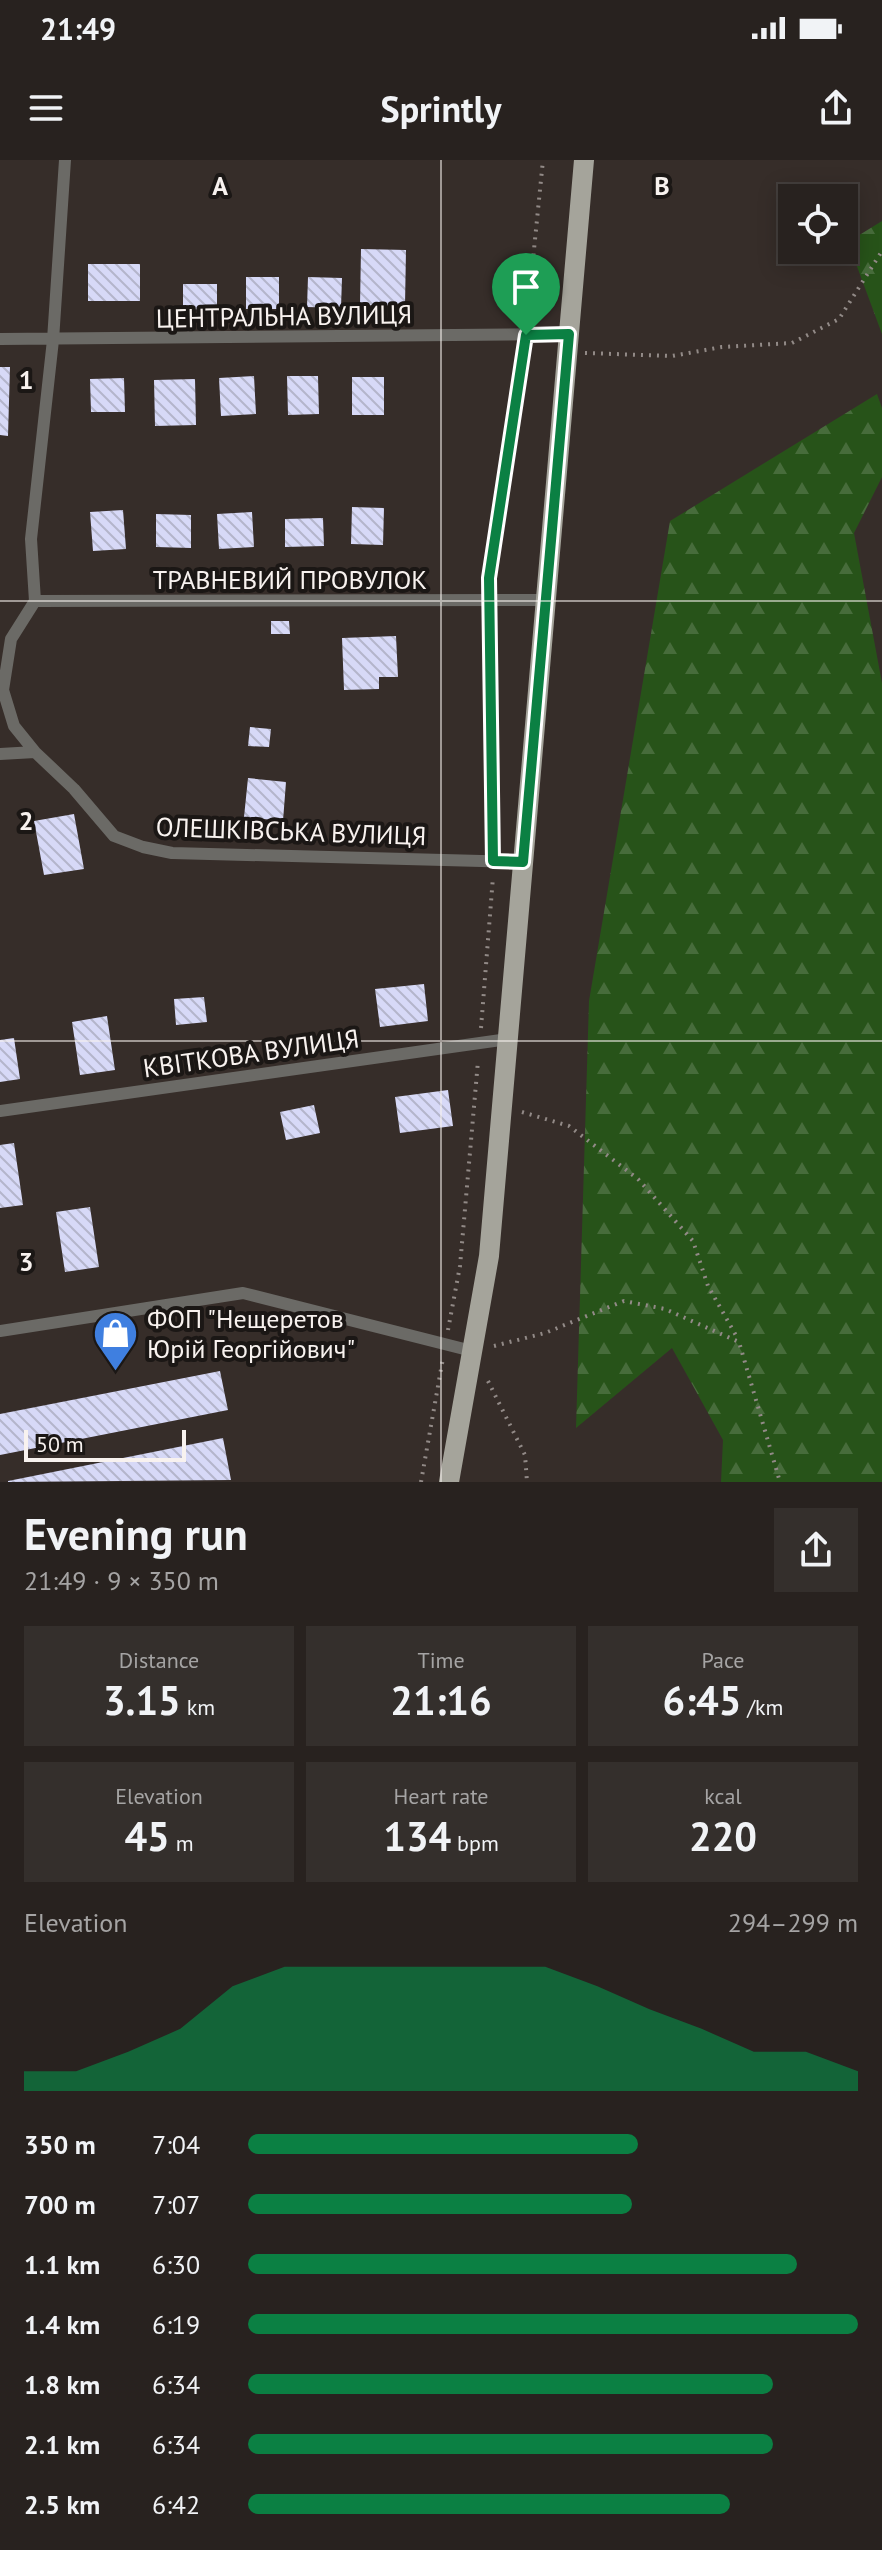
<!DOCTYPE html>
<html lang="en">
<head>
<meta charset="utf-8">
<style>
	body { margin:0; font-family:"PT Sans",sans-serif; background:#342f2c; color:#f1f3f6; height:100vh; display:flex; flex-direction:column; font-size:30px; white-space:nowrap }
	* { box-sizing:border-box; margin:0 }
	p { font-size:26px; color:#a5a4a4 }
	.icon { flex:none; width:44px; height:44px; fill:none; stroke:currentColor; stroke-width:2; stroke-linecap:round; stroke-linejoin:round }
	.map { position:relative; height:1322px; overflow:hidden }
	.drawer { display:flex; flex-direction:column; background:#28221f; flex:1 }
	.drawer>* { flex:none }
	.controls { position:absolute; left:778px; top:24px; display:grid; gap:16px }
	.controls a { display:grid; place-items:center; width:80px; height:80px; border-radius:0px; background:#28221f; box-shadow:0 4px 20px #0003,0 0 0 2px #443f3d; font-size:40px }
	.scale { position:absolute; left:24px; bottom:20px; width:162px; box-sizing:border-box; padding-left:8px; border:4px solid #f8f2ef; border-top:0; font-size:22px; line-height:28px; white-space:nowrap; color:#f8f2ef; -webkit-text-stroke:6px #1b1715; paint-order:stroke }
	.pin { position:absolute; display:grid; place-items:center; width:68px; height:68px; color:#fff; margin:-82px -34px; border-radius:50% 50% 50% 0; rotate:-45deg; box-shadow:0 0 8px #0007 }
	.pin .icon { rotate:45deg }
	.round { display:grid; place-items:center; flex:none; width:84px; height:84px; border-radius:0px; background:#342f2c }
	.overview { display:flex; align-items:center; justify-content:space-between; height:136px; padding:0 24px }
	h1 { font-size:44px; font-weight:700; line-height:60px }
	.figures { display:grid; grid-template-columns:repeat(3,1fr); gap:12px; height:136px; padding:8px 24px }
	.figures div { display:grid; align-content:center; border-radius:0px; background:#342f2c; text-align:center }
	.figures b { font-size:40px; font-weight:700 }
	.figures small { font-size:22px; font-weight:400 }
	.figures p { font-size:22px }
	.chart { height:224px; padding:16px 24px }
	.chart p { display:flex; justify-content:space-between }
	.chart svg { width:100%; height:144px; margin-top:8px; fill:#0b8043; opacity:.7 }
	ul { padding:0 24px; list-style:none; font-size:26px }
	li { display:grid; grid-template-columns:128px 96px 1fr; align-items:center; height:60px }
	li i { height:20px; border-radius:10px; background:#0b8043 }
	.status { display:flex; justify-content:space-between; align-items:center; height:56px; padding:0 40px; background:#28221f; direction:ltr }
	.status svg { height:22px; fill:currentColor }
	header { display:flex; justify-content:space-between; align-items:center; height:104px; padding:0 24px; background:#28221f; font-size:36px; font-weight:700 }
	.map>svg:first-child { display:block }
	.forest { fill:url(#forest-firs) }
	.building { fill:url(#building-back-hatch) }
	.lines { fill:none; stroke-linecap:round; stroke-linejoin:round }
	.path { stroke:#928a87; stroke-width:4; stroke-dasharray:2 6; stroke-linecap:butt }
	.service { stroke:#6b6a66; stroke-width:12 }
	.primary { stroke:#a5a49b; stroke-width:20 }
	.route-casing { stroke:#fff; stroke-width:16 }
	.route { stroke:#0b8043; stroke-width:10 }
	.grid { fill:none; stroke:#f8f2ef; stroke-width:2; stroke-opacity:0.55 }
	.labels { text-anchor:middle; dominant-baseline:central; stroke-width:8; stroke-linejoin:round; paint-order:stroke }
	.street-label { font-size:26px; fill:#f8f2ef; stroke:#1b1715 }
	.poi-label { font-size:26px; fill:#f8f2ef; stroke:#1b1715; text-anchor:start }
	.grid-label { font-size:26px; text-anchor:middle; font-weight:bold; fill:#f8f2ef; stroke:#1b1715; stroke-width:8; stroke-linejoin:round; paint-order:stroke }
</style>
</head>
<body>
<div class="status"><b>21:49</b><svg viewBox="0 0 49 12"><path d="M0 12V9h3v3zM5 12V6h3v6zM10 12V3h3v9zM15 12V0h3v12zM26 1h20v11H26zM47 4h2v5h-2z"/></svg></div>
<header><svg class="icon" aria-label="menu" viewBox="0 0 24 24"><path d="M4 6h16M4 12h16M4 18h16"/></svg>Sprintly<svg class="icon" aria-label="share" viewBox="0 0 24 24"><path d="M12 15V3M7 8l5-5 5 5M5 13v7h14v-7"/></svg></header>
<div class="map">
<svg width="882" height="1322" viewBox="0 0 882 1322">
	<defs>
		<pattern id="forest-firs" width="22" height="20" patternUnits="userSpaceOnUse" patternTransform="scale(2)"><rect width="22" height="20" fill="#275319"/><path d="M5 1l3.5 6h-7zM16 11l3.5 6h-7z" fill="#476c3b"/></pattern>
		<pattern id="building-back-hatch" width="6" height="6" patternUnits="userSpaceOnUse" patternTransform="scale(2)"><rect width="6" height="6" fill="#d7d9f7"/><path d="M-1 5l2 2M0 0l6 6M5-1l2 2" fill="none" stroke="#b4b5cb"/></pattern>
	</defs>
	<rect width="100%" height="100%" fill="#362d29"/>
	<path class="forest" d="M882 61V174L848 82Z
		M877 234 882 248V317L854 373 882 523V1322H721L723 1280 672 1188 576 1268 589 841 670 361Z"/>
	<path class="building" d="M361 89 406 90 405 146 360 145Z
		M88 104H140V141H88Z
		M246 117H279V149H246Z
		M308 117 342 118 341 148 307 147Z
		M183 124H217V150L183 149Z
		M0 207H10L8 276 0 275Z
		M254 216 256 254 221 256 219 218Z
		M287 216H318L319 254 288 255Z
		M352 217H384V255H352Z
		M124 218 125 252H91L90 219Z
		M195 219 196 265 155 266 154 220Z
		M352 347 384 348 383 385 351 384Z
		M123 350 126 389 93 391 90 352Z
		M252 352 254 387 219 389 217 354Z
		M156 354 191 355V388L156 387Z
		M323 358 324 386 285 387V359Z
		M271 461H289L290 474H271Z
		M396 476 398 517H379V529L344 530 342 478Z
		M250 567 271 569 269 587 248 586Z
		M248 618 286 622 283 661 244 657Z
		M74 654 84 709 44 715 34 661Z
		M424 824 428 861 380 867 375 829Z
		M204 837 207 862 176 865 174 839Z
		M107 856 115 910 80 915 72 862Z
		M14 878 20 919 0 922V880Z
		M448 930 453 966 400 973 395 937Z
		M314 945 320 973 286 980 280 952Z
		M14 983 23 1045 0 1048V985Z
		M90 1047 99 1107 65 1112 56 1052Z
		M220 1211 228 1250 0 1295V1254Z
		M223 1278 231 1320 8 1322V1321Z"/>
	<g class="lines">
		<path class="path" d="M527 159 543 0
			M585 193 672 196 722 187 792 183 839 159 882 91
			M489 425 505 309 525 188
			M489 457 492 685
			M481 868 493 717
			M522 952 569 966 638 1019 693 1081 708 1126 738 1179
			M448 1170 460 1106 478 901
			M494 1186 545 1173 624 1141 665 1149 739 1182 780 1322
			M488 1221 525 1295 527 1322
			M421 1322 443 1198"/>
		<path class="service" d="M0 179 569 174
			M35 441 546 440
			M35 592 14 566 3 530 11 479 35 441 31 379 53 180 65 0
			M0 594 35 592 74 629 114 676 143 687 172 693 523 702
			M0 951 508 879
			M0 1171 243 1133 472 1191"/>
		<path class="primary" d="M449 1322 489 1096 584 0"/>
	</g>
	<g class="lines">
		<defs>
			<path id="route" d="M569 174 523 702 493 701 489 418 526 175Z"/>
		</defs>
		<use href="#route" class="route-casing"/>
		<use href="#route" class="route"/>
	</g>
	<path class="grid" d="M441 0V1322M0 441H882M0 881H882"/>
	<defs>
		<symbol id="shop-pin" viewBox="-11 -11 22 30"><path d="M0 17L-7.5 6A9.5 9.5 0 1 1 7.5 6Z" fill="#3f7fe0" stroke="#1b1715"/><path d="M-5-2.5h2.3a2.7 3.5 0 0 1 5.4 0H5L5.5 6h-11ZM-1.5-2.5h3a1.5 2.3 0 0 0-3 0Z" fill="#fff"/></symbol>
	</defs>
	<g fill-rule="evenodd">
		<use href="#shop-pin" x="90" y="1148" width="51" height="69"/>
	</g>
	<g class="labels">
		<g class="street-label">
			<text transform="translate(284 156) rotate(-1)">ЦЕНТРАЛЬНА ВУЛИЦЯ</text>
			<text x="290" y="419">ТРАВНЕВИЙ ПРОВУЛОК</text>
			<text transform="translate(291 671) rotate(2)">ОЛЕШКІВСЬКА ВУЛИЦЯ</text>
			<text transform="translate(251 893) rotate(-8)">КВІТКОВА ВУЛИЦЯ</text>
		</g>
		<g class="poi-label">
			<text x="147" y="1158">ФОП "Нещеретов<tspan x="147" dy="30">Юрій Георгійович"</tspan></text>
		</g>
	</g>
	<g class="grid-label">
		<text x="220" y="35">A</text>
		<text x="662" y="35">B</text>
		<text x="26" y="229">1</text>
		<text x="26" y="670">2</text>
		<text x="26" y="1111">3</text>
	</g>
</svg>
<div class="controls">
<a><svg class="icon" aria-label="locate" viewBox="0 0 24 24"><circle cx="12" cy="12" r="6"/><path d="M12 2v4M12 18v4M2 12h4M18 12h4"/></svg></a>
</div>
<div class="scale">50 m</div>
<div class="pin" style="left:526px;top:175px;background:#1e9e55"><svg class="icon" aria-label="arrive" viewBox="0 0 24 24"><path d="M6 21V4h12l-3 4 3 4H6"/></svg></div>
</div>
<section class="drawer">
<div class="overview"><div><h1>Evening run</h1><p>21:49 · 9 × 350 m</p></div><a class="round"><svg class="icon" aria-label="share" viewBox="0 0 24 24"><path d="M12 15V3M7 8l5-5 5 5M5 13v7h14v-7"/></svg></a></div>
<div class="figures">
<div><p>Distance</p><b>3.15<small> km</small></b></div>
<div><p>Time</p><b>21:16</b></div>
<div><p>Pace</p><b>6:45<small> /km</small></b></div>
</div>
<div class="figures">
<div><p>Elevation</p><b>45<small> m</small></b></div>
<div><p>Heart rate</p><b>134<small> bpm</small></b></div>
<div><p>kcal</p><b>220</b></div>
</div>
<div class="chart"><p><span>Elevation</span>294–299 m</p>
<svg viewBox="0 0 160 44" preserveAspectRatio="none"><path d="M0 44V38L10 38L20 32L30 25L40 12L50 6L60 6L70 6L80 6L90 6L100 6L110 12L120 19L130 25L140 32L150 32L160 38V44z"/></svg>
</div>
<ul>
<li><b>350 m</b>7:04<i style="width:64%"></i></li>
<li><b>700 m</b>7:07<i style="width:63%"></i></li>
<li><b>1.1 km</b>6:30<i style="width:90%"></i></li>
<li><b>1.4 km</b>6:19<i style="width:100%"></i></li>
<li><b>1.8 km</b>6:34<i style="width:86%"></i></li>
<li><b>2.1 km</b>6:34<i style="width:86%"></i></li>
<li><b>2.5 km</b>6:42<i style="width:79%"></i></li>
</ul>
</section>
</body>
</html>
